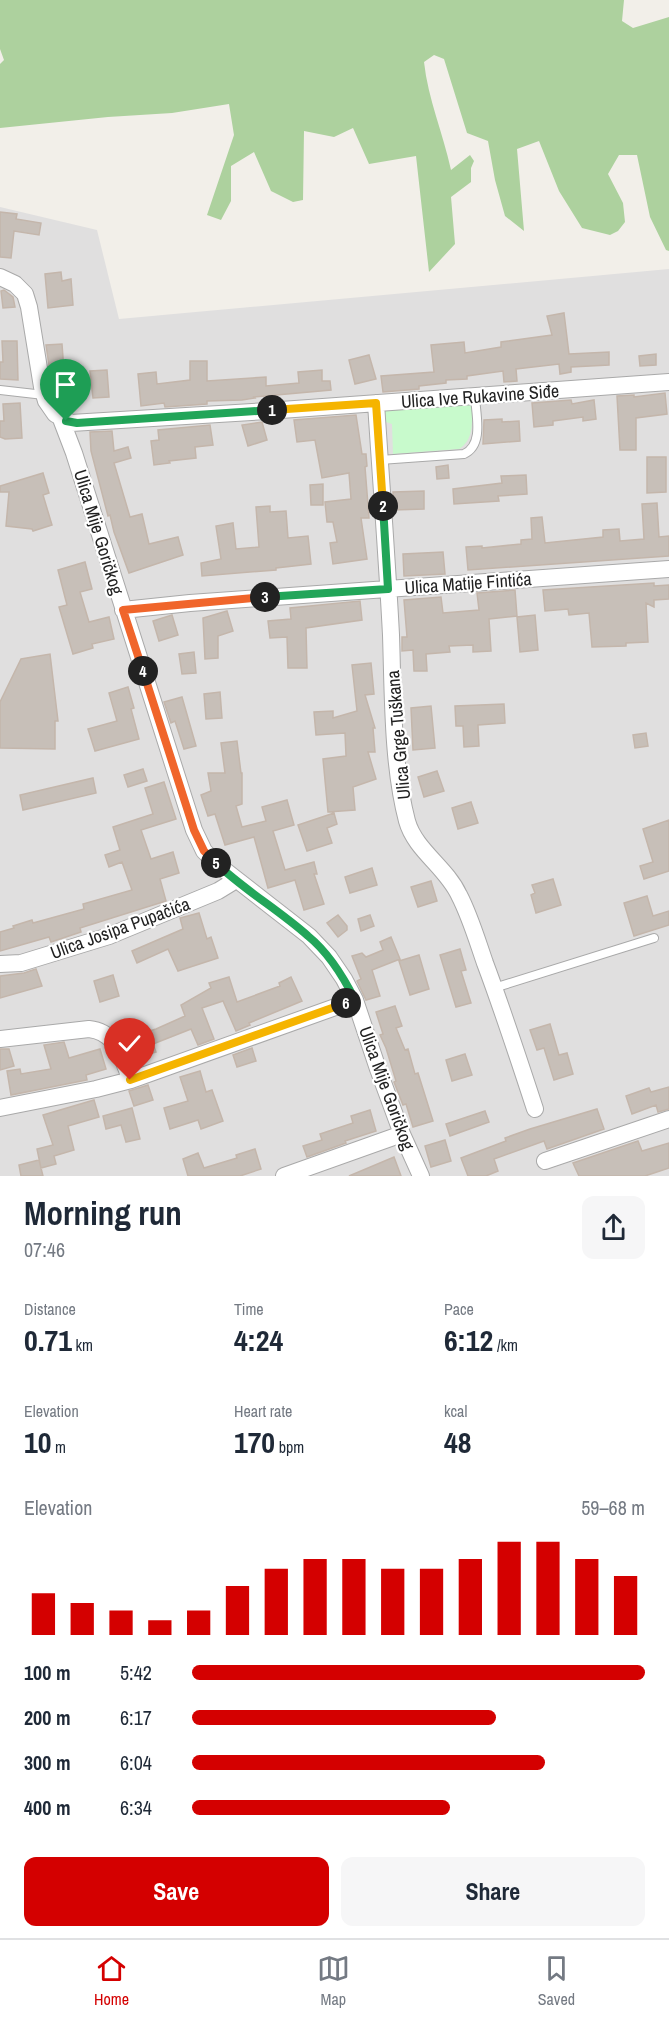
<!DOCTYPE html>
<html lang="en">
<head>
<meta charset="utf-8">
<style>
	body { margin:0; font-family:"Archivo Narrow",sans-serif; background:#f6f6f7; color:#1f2937; height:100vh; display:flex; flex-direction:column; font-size:22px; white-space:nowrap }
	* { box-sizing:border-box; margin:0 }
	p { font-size:20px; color:#747a83 }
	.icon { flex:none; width:33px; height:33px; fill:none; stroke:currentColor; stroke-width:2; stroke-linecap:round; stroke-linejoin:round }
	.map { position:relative; height:1176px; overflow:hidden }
	.side { display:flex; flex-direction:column; background:#fff; flex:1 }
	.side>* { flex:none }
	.pin { position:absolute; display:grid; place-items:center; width:51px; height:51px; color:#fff; margin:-62px -26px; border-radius:50% 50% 50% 0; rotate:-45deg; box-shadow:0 0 6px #0007 }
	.pin .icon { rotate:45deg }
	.km { position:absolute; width:30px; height:30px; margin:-15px; border-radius:50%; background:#222; color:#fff; font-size:16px; line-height:30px; text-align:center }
	.round { display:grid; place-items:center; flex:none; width:63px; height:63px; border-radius:12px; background:#f6f6f7 }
	.overview { display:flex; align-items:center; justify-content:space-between; height:102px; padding:0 24px }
	h1 { font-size:33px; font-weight:700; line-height:45px }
	.stats { display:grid; grid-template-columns:repeat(3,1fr); gap:9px; height:102px; padding:6px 24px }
	.stats div { display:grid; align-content:center }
	.stats b { font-size:30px; font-weight:700 }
	.stats small { font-size:16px; font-weight:400 }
	.stats p { font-size:16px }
	.chart { height:168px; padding:12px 24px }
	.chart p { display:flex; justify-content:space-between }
	.chart svg { width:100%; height:108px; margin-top:6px; stroke:#d40000; stroke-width:6 }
	.primary-button { display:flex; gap:12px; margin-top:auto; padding:12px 24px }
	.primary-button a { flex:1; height:69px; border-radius:12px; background:#d40000; color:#fff; font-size:24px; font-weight:700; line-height:69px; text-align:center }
	.primary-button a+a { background:#f6f6f7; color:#1f2937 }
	ul { padding:0 24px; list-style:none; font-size:20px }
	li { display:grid; grid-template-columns:96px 72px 1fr; align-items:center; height:45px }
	li i { height:15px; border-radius:8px; background:#d40000 }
	.dock { display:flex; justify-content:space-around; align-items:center; height:84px; border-top:2px solid #e0e1e3; background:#fff; font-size:16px; color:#747a83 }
	.dock a { display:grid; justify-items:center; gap:3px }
	.dock .selected { color:#d40000 }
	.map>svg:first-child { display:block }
	.residential { fill:#e0dfdf }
	.forest { fill:#add19e }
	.park { fill:#c8facc }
	.building { fill:#c7bfb8; stroke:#c4b6ab; stroke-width:1.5 }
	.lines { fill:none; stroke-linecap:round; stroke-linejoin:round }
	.lane-casing { stroke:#a9a9a9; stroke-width:10 }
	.street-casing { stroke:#a9a9a9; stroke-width:18 }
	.lane { stroke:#fff; stroke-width:8 }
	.street { stroke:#fff; stroke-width:16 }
	.split-1-casing { stroke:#fff; stroke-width:12 }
	.split-2-casing { stroke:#fff; stroke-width:12 }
	.split-3-casing { stroke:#fff; stroke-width:12 }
	.split-4-casing { stroke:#fff; stroke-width:12 }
	.split-5-casing { stroke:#fff; stroke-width:12 }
	.split-6-casing { stroke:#fff; stroke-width:12 }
	.split-7-casing { stroke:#fff; stroke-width:12 }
	.split-1 { stroke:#22a559; stroke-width:8 }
	.split-2 { stroke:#f5b400; stroke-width:8 }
	.split-3 { stroke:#22a559; stroke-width:8 }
	.split-4 { stroke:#f0652b; stroke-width:8 }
	.split-5 { stroke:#f0652b; stroke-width:8 }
	.split-6 { stroke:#22a559; stroke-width:8 }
	.split-7 { stroke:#f5b400; stroke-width:8 }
	.labels { text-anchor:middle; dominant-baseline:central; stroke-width:4.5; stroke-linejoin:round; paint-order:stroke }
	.street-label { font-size:18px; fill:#222; stroke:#fff }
</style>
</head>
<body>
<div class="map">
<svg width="669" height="1176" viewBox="0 0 669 1176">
	<rect width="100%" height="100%" fill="#f2efe9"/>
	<path class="residential" d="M0 207 97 230 119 319 669 269V1176H0Z"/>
	<path class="forest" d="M0 0H624L622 21 633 28 669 17V251L666 250 650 217 637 155H619L608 174 623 203 625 222 618 231 610 235 582 228 559 191 539 141 517 149 524 231 505 216 495 180 488 141 467 133 444 59 434 55 424 62C428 99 443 133 451 170L470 155 474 161 471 168V182L451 197 455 244 429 272 416 156 369 164 353 128 334 137 304 131 303 200 293 202 271 191 254 152 231 166V201L221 220 207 215 234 135 229 104 172 113 108 117 0 128V64L4 60 0 49Z"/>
	<path class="park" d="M467 403 472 407C472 422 474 440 459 449L393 454 392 424 383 421 384 411 386 409Z"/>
	<path class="building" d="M0 212 17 214 16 219 41 223 39 235 14 231 11 258 0 257Z
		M61 272 62 281 71 279 73 305 48 308 45 274Z
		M4 290 13 297 15 307 3 308 1 291Z
		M564 313 569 354 609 352V365L571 367V372L560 374 559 364 516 369 517 381 504 382 503 371 467 376V379L446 380V383L419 386V389L383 392 381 376 434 372 431 345 464 342 465 353 501 347V342L552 335 547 316Z
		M2 341H17L18 380 0 379V362H3Z
		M62 344 64 371 50 372 46 345Z
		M656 354V365L640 366 639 356Z
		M369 355 376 379 355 384 349 360Z
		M190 361H207V381L266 377V386L299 383 298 372 322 370V381H330L331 390 254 397 255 398 242 400 207 401V404L165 407 164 403 141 406 138 374 156 372 157 384 190 380Z
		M107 370 109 397 93 398 90 371Z
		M665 393 667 414 636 418V450H620L617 396 634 395V397Z
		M571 400 572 404 594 400 596 419 583 421V417L553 421V425L534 427 532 403Z
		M20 403 22 438 5 439 0 437V421H4L3 404Z
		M356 415 362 454H366L367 466 365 467 369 518H361L367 559 333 564 330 543 337 542 333 522H327L325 502 351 499 349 473 322 478 315 440 297 442 294 420Z
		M502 419V422L519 421 520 441 483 444 484 420Z
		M262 422 267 440 248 446 242 425Z
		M210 425 213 445 195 447 196 458 169 461 170 463 154 465 151 441 159 440 158 430Z
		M112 431 114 451 128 447 131 458 114 463 130 517 142 514 149 544 178 537 183 555 129 573 114 532 110 515 108 516 91 451 90 432Z
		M647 457H666V492L647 493Z
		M448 465 449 478 437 479 436 467Z
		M43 473 49 493 43 495 52 525 33 531 32 529 6 526 9 492H0V486Z
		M526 475 527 494 498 496 499 501 454 504 453 489 502 483 501 476Z
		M323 484V505H311L310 485Z
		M424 491V509L394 510 393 492Z
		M657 503 659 537 669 536V556L468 570 466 547 482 546V548L521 544V540L532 539 531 518 542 517 545 543 603 537V530L619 529 620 541 644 539 642 504Z
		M270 506V512L286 511 288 538 308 536 311 564 276 568V570L202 576 201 563 221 559 216 526 233 523 236 549 259 547 256 507Z
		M443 552 445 574 404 576 403 554Z
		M85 562 92 589 80 592 89 622 109 617 114 639 92 644 93 648 73 654 59 607 67 605 58 570Z
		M654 583V586L669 585V599L654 600V607L646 603 648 642 626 643V646L592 647 589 613 569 615 568 609 545 611 543 590Z
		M515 590 517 616 489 619 491 651 473 652V645L449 646 450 652 426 654 427 671H414L413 650 402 651V637H407L404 600 441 597 443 613 479 610 477 593Z
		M360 601 362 620 306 628 307 668H288L287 637 270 638 268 621 291 619 290 608Z
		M227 611 233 631 218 636V658L205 659 203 618Z
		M172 615 178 635 159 641 153 621Z
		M535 615 538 650 520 652 517 617Z
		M194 652 196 673 182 674 179 654Z
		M50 654 58 721H55V749L0 748V702L21 659Z
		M371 663 374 694 365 695 375 728H373L375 752H368L376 779 353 787 355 810 328 812 323 759 346 756 345 733 316 735 314 712 333 711V718L357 711 352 665Z
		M128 687 134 708 131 709 139 739 95 751 88 729 117 721 109 693Z
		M220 692 222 718 206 719 204 694Z
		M182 697 196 746 184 749 175 721 171 723 164 702Z
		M504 704 505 723 478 725 479 746 464 747 463 726H456L455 706Z
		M431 706 435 748 413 750 411 708Z
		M646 733 648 746 635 748 633 735Z
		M237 741 241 773H242V804L236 806 242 827 266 821 262 807 287 800 294 825 273 831 285 870 314 862 317 874H314L324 904 304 910 295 880 268 888 254 837 225 845 215 814 208 816 201 795 211 791 208 773H225L221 743Z
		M143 769 147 781 128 787 124 775Z
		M437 771 444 791 424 797 418 777Z
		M93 778 96 793 23 810 20 795Z
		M164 782 176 819 141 830 151 859 173 852 179 873 160 879 166 901 80 928 81 932 51 942 49 937 0 951V932L14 928 13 926 32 920 33 923 84 909 83 904 132 890 122 862 109 867 105 855 120 850 113 827 153 814 145 788Z
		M471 802 478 823 458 829 452 808Z
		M334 813 337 824 327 828 332 843 307 851 298 825Z
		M669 820V871L644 879 640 866 653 862 643 829Z
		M372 868 377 885 350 893 345 877Z
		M553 879 561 905 536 913 531 895 535 893 532 885Z
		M431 881 437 901 418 907 411 887Z
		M647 896 653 916 669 911V925L634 936 624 903Z
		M199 913 207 939 211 937 218 958 178 971 168 949 137 963 132 951 183 929 180 918Z
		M338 915 347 926V930L338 937 327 923Z
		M370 915 374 926 361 931 358 919Z
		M391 937 400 959 372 970 380 996 366 1000 357 981 361 979 352 956 362 953 366 957 383 950 380 942Z
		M460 949 466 970 461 971 471 1003 456 1007 440 955Z
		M419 955 429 989 410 995 399 961Z
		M36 969 42 986 0 998V976L24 973Z
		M113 975 119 996 100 1002 94 981Z
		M229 977 237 1002 280 986 279 983 291 977 302 1001 249 1023 250 1025 236 1031 223 1001 202 1008 214 1039 198 1045 191 1029 153 1044 156 1052 137 1058 130 1037 156 1029 185 1016 181 1005 211 988 209 983Z
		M395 1006 402 1026 396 1028 405 1050 408 1049 415 1074 418 1073 433 1121 413 1127 406 1104 403 1105 394 1082 396 1081 386 1048 380 1035 383 1034 376 1012Z
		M550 1024 559 1055 567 1053 573 1074 554 1080 544 1048 537 1050 530 1030Z
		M64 1042 69 1058 100 1049 106 1069 86 1075 87 1080 11 1095 7 1071 20 1069 21 1074 51 1069 44 1045Z
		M252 1048 256 1061 237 1067 233 1055Z
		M0 1049H9L14 1066 0 1070Z
		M465 1054 472 1075 452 1081 446 1060Z
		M200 1071 206 1092 212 1090 223 1121 201 1129 198 1120 170 1129 164 1108 188 1101 180 1077Z
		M148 1085 153 1100 134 1106 129 1091Z
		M669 1087V1109L658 1112 656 1105 632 1114 626 1096 649 1088 651 1092Z
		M94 1100 99 1117 68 1126 74 1150 54 1156 56 1164 41 1168 37 1149 53 1145 43 1115Z
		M132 1108 140 1139 126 1142 121 1125 106 1129 103 1116Z
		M597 1109 604 1129 547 1149 544 1141 494 1159 498 1171 486 1176H468L461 1158 506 1141 505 1138 530 1129Z
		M370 1110 376 1131 345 1141 346 1143 307 1157 303 1146 322 1140 320 1134 353 1123 351 1116Z
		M485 1111 489 1122 450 1136 446 1124Z
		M445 1140 451 1161 431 1167 425 1146Z
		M638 1141 642 1151 669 1143V1168L645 1176H579L573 1163Z
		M255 1149 261 1169 240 1176H188L183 1159 198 1153 204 1168 237 1158 236 1155Z
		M394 1157 401 1176H349Z
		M39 1160 43 1176H21L19 1165Z"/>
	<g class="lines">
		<defs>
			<path id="lane" d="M0 390 44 395
				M380 460 464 454C484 445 476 415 475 397
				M494 988 654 938"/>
			<path id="street" d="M0 277 15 284 25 294 29 307 42 387 46 401 55 414 71 423 267 411 669 382
				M376 403C381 481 387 558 391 635 393 694 392 764 407 821 415 850 446 867 459 895 470 916 477 940 485 963 503 1011 519 1060 535 1109
				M61 419 74 453 194 830 204 851 218 865 309 936 329 957 344 979 355 1000 378 1069 402 1134 421 1176
				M123 610 190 603 669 569
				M0 964 21 963 109 936 218 891 236 880
				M0 1039 89 1029C117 1032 121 1057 131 1080
				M0 1108 96 1089 131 1080 355 1000
				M545 1161 669 1119
				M284 1176 402 1134"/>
		</defs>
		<use href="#lane" class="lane-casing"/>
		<use href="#street" class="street-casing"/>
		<use href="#lane" class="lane"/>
		<use href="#street" class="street"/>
	</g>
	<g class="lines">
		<defs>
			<path id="split-1" d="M66 421 77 423 272 410"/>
			<path id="split-2" d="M272 410 376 403 383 506"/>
			<path id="split-3" d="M265 597 388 589 383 506"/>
			<path id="split-4" d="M143 671 123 610 265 597"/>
			<path id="split-5" d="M143 671 194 830 204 851 216 863"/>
			<path id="split-6" d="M216 863C244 890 279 910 308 936 329 953 343 976 355 1000L346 1003"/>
			<path id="split-7" d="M130 1080 346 1003"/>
		</defs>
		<use href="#split-1" class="split-1-casing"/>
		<use href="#split-2" class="split-2-casing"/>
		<use href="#split-3" class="split-3-casing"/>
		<use href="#split-4" class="split-4-casing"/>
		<use href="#split-5" class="split-5-casing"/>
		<use href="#split-6" class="split-6-casing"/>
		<use href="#split-7" class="split-7-casing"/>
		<use href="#split-1" class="split-1"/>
		<use href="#split-2" class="split-2"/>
		<use href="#split-3" class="split-3"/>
		<use href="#split-4" class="split-4"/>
		<use href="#split-5" class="split-5"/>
		<use href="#split-6" class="split-6"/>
		<use href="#split-7" class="split-7"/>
	</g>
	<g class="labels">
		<g class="street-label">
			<text transform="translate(480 396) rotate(-4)">Ulica Ive Rukavine Siđe</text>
			<text transform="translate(99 532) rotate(73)">Ulica Mije Goričkog</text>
			<text transform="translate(468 583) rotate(-4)">Ulica Matije Fintića</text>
			<text transform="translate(398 735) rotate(-95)">Ulica Grge Tuškana</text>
			<text transform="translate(120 928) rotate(-20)">Ulica Josipa Pupačića</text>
			<text transform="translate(387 1088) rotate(70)">Ulica Mije Goričkog</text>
		</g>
	</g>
</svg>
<div class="pin" style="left:66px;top:421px;background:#1e9e55"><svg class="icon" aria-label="arrive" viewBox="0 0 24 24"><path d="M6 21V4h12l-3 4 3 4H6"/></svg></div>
<div class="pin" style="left:130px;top:1080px;background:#d93025"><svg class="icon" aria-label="check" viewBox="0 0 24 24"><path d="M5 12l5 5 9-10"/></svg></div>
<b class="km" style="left:272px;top:410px">1</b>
<b class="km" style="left:383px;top:506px">2</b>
<b class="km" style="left:265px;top:597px">3</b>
<b class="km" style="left:143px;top:671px">4</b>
<b class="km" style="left:216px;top:863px">5</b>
<b class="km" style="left:346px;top:1003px">6</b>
</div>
<section class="side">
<div class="overview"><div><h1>Morning run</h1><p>07:46</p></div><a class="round"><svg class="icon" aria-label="share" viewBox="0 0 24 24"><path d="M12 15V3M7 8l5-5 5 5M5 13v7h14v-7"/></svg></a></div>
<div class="stats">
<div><p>Distance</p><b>0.71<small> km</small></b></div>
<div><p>Time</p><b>4:24</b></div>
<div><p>Pace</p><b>6:12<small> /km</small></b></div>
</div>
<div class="stats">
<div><p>Elevation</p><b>10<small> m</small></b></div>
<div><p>Heart rate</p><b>170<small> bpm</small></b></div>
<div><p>kcal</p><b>48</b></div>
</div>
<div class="chart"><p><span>Elevation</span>59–68 m</p>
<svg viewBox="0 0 160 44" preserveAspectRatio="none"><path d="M5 44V27M15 44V31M25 44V34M35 44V38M45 44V34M55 44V24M65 44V17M75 44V13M85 44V13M95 44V17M105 44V17M115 44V13M125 44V6M135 44V6M145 44V13M155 44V20"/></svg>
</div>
<ul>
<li><b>100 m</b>5:42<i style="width:100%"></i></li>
<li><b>200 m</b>6:17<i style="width:67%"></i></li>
<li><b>300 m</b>6:04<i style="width:78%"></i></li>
<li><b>400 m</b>6:34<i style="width:57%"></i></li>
</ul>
<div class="primary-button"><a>Save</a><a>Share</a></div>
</section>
<nav class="dock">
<a class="selected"><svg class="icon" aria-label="home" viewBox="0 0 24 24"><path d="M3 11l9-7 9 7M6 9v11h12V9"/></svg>Home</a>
<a><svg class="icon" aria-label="map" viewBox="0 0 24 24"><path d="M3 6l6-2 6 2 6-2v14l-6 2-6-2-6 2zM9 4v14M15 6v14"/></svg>Map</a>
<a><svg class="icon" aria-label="saved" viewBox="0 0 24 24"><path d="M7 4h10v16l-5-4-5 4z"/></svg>Saved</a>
</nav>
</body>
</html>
